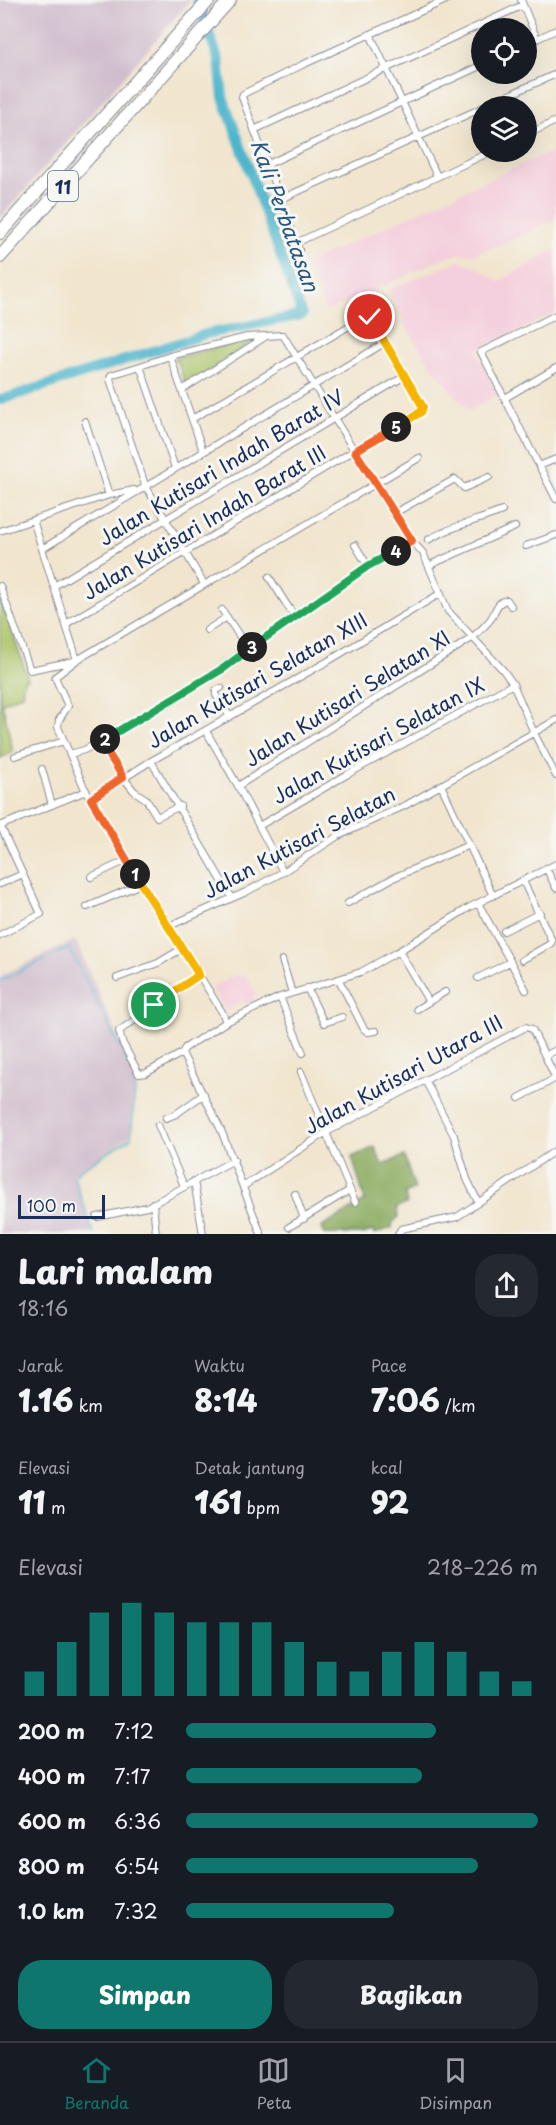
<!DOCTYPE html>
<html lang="id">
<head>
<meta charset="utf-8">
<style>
	body { margin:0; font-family:"Playpen Sans",sans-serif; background:#242831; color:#f1f3f6; height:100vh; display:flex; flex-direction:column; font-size:22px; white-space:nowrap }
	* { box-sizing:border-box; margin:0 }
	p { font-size:20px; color:#9ea1a6 }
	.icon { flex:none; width:33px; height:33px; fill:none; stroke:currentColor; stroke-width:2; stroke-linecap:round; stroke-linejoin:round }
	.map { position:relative; height:1234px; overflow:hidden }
	.drawer { display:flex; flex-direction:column; background:#171b24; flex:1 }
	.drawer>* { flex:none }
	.fabs { position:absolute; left:471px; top:18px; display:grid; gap:12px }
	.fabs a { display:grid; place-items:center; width:66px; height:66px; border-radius:50%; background:#171b24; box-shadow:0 6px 24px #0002; font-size:30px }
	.scale { position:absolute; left:18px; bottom:15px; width:87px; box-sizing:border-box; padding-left:6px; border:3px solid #1b2f5e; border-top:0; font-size:16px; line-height:21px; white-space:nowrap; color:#1b2f5e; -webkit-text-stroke:4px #f6f6f2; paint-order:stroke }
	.pin { position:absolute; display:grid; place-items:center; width:51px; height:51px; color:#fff; margin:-26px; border:3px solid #fff; border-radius:50%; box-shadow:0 2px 6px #0007 }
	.km { position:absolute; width:30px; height:30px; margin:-15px; border-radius:50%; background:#222; color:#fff; font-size:16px; line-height:30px; text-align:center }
	.round { display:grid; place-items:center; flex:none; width:63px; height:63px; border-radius:24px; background:#242831 }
	.overview { display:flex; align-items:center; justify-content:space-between; height:102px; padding:0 18px }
	h1 { font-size:33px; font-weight:800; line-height:45px }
	.metrics { display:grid; grid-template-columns:repeat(3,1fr); gap:9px; height:102px; padding:6px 18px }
	.metrics div { display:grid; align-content:center }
	.metrics b { font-size:30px; font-weight:800 }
	.metrics small { font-size:16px; font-weight:400 }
	.metrics p { font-size:16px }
	.chart { height:168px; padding:12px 18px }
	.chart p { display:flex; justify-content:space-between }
	.chart svg { width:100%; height:108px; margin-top:6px; stroke:#0f766e; stroke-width:6 }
	.action { display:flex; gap:12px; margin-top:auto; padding:12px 18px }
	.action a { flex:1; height:69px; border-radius:24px; background:#0f766e; color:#fff; font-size:24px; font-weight:800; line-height:69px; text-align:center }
	.action a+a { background:#242831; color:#f1f3f6 }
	ul { padding:0 18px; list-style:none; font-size:20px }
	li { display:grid; grid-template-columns:96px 72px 1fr; align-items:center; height:45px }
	li i { height:15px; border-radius:8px; background:#0f766e }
	.tab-bar { display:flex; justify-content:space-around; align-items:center; height:84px; border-top:2px solid #363941; background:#171b24; font-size:16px; color:#9ea1a6 }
	.tab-bar a { display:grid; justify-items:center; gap:3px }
	.tab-bar .on { color:#0f766e }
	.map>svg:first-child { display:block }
	.built { fill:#f4cfdd }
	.industrial { fill:#d0bdcd }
	.green { fill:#adc56a; stroke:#647a64; stroke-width:1.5 }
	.forest { fill:#8aaa5e; stroke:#526c5e; stroke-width:1.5 }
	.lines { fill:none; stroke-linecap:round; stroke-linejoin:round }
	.stream { stroke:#4eb5cc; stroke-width:1.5 }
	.river { stroke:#4eb5cc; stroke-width:10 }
	.street-casing { stroke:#868a96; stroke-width:8 }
	.highway-casing { stroke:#868a96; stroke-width:14 }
	.street { stroke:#fff; stroke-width:6 }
	.highway { stroke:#fff; stroke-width:12 }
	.split-1-casing { stroke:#fff; stroke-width:12 }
	.split-2-casing { stroke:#fff; stroke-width:12 }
	.split-3-casing { stroke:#fff; stroke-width:12 }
	.split-4-casing { stroke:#fff; stroke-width:12 }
	.split-5-casing { stroke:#fff; stroke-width:12 }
	.split-6-casing { stroke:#fff; stroke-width:12 }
	.split-1 { stroke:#f5b400; stroke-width:8 }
	.split-2 { stroke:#f0652b; stroke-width:8 }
	.split-3 { stroke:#22a559; stroke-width:8 }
	.split-4 { stroke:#22a559; stroke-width:8 }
	.split-5 { stroke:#f0652b; stroke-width:8 }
	.split-6 { stroke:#f5b400; stroke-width:8 }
	.labels { text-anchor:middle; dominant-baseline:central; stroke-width:6; stroke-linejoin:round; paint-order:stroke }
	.shield { fill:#f6f6f2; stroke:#5d6b8a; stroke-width:1.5 }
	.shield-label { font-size:18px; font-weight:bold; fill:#1b2f5e }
	.street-label { font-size:20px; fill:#1b2f5e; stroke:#f6f6f2 }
	.water-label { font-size:21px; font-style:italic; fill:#2a577f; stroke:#f6f6f2 }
</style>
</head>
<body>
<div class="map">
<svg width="556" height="1234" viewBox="0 0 556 1234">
	<rect width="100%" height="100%" fill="#f6f6f2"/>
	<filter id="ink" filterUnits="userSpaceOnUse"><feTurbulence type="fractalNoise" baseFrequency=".0167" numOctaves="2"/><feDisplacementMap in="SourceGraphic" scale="12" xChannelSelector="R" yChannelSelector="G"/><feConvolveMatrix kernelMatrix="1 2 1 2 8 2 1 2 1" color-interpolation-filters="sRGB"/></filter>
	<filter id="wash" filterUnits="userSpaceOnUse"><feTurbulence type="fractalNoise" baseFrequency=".008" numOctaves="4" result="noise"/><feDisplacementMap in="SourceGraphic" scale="24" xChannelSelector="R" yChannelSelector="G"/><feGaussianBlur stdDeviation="1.35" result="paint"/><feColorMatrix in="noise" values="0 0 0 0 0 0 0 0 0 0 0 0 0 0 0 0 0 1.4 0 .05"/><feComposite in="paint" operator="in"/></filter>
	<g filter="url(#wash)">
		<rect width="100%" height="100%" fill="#f1e5cd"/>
		<path class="built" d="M556 149V218L518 238 474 254H460L442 258 366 295 326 311 307 263Z
			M556 249V313L476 351 499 395 468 411 430 364 409 332 388 290 459 261 477 267 499 282Z
			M237 974 240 978 245 974 257 994 252 997 256 1004 249 1008 244 1000 226 1011 212 988Z"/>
		<path class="industrial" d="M0 0H191L0 219Z
			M75 940 136 1078 130 1136 73 1175 94 1234H0V976Z"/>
		<path class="green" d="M257 338 186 387 179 365 174 358Z
			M0 596 28 678 24 680 22 694 2 703 13 752 0 758Z"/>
		<path class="forest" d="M375 1147 382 1165 404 1156 415 1189 405 1194 407 1204 397 1207 398 1218 393 1222 392 1228 374 1234 373 1231 362 1234H324L322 1227 365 1201 352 1157Z"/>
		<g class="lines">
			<path class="stream" d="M0 981 69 948 136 1078 131 1138 78 1171 74 1177 94 1234"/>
			<path class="river" d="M0 400 206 334 302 315 223 97 219 61 197 0"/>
		</g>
	</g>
	<g filter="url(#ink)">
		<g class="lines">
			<defs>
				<path id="street" d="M521 0 537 39
					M370 34 437 176
					M526 44 556 30
					M484 106 556 74
					M254 130 523 5
					M526 135 556 121
					M266 165 482 65
					M279 200 482 108
					M296 243 490 152
					M299 250 242 97 243 94 302 65 446 0
					M556 315 481 352 556 499
					M170 356 247 337 283 335 389 507 412 541 423 553 448 611 503 670 513 684 534 733 556 776
					M140 366 170 356 203 451
					M182 390 265 337
					M505 398 556 368
					M85 421 109 495
					M539 466 556 459
					M175 468 140 366 111 375 110 379 145 485 204 584
					M393 514 455 479 464 488 489 477
					M33 520 77 660
					M0 531 109 495 134 490
					M428 540C451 526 477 521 502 511
					M355 545 368 566
					M526 546 556 535
					M42 549 386 342
					M430 565 515 527
					M269 577 294 616
					M0 586 30 670 74 661
					M54 586 405 376
					M222 610 249 650
					M66 624 423 409 376 325 370 317 366 316 192 419
					M207 630 227 617
					M221 688 216 691V695L230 717
					M206 731 238 786 283 872
					M101 742 123 777 134 791 146 799 157 817 180 806
					M70 754 84 750 110 737 198 684 368 566 412 541
					M15 756 64 741
					M151 761 232 898
					M42 769 52 805
					M441 785 493 896
					M238 786 472 638C478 632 488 624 492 617 496 609 498 601 507 600L511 606
					M91 799 151 761 330 660 441 593
					M0 825 41 914 0 935
					M0 826 86 791
					M259 826 348 774 513 684
					M546 868 556 888
					M91 877 127 860
					M0 884 23 874
					M348 903 393 878 469 845
					M478 903 526 990
					M87 907 141 884
					M169 926 141 884 84 787 58 727 59 720 68 706 55 677 77 660 419 458
					M504 931 540 913
					M399 951 429 1002
					M282 960 292 993
					M522 960 550 944 552 941 523 881
					M199 975 119 1031 122 1042 139 1074 146 1073 182 1053 185 1048 226 1022 222 1012 169 926 246 892 283 872 338 836 406 805 556 720
					M117 978 158 963 183 948
					M478 978 510 962
					M339 980 364 1029 368 1032 376 1031
					M307 988 324 1023 342 1017
					M280 997 303 1053
					M417 1009 445 992
					M226 1022 280 997 361 972 399 951 470 907 556 864
					M182 1053 221 1130 261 1234
					M545 1056 556 1050
					M425 1080 454 1136 467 1179 478 1202
					M519 1098 556 1078
					M166 1118 176 1114 204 1094
					M158 1125 184 1186
					M194 1181 203 1234
					M244 1186 325 1133 526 1027 532 1029 556 1079
					M350 1190 355 1202
					M295 1194 304 1219
					M153 1203 156 1234
					M97 1217 147 1207 234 1160
					M289 1227 350 1190 301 1072
					M398 1234 401 1229 457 1217 556 1150"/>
				<path id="highway" d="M0 233 209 0
					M0 257 230 0"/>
			</defs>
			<use href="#street" class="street-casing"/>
			<use href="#highway" class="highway-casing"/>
			<use href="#street" class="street"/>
			<use href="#highway" class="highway"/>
		</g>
	</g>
	<g class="lines" filter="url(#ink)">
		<defs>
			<path id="split-1" d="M135 874 199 975 154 1005"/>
			<path id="split-2" d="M105 739 101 742 123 777 91 799 135 874"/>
			<path id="split-3" d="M105 739 224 668 252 647"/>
			<path id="split-4" d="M252 647 368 566 396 551"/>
			<path id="split-5" d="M396 427 355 451 412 541 396 551"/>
			<path id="split-6" d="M370 317 423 407 421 412 396 427"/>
		</defs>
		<use href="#split-1" class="split-1-casing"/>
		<use href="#split-2" class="split-2-casing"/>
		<use href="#split-3" class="split-3-casing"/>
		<use href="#split-4" class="split-4-casing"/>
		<use href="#split-5" class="split-5-casing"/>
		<use href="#split-6" class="split-6-casing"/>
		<use href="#split-1" class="split-1"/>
		<use href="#split-2" class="split-2"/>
		<use href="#split-3" class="split-3"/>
		<use href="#split-4" class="split-4"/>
		<use href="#split-5" class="split-5"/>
		<use href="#split-6" class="split-6"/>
	</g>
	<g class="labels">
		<rect class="shield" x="48" y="171" width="30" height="30" rx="4.5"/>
		<g class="shield-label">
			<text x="63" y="186">11</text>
		</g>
		<g class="street-label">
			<text transform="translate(221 467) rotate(-31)">Jalan Kutisari Indah Barat IV</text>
			<text transform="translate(204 522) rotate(-31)">Jalan Kutisari Indah Barat III</text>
			<text transform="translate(257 680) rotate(-30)">Jalan Kutisari Selatan XIII</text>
			<text transform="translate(347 698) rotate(-32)">Jalan Kutisari Selatan XI</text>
			<text transform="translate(378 740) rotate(-29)">Jalan Kutisari Selatan IX</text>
			<text transform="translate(299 842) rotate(-28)">Jalan Kutisari Selatan</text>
			<text transform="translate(403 1074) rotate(-29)">Jalan Kutisari Utara III</text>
		</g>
		<g class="water-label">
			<text transform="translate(286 215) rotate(70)">Kali Perbatasan</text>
		</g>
	</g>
</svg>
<div class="fabs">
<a><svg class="icon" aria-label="locate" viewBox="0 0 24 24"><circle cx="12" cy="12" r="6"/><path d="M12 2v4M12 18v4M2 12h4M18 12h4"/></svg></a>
<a><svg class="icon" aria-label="layers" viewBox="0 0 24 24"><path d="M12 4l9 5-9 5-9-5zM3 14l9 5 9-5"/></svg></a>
</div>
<div class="scale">100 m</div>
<div class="pin" style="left:154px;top:1005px;background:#1e9e55"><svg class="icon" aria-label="arrive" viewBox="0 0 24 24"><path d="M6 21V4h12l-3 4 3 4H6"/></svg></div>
<div class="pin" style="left:370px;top:317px;background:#d93025"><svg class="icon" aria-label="check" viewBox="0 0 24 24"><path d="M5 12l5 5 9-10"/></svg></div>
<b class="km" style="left:135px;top:874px">1</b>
<b class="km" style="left:105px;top:739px">2</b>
<b class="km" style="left:252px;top:647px">3</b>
<b class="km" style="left:396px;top:551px">4</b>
<b class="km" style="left:396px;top:427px">5</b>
</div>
<section class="drawer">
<div class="overview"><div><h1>Lari malam</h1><p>18:16</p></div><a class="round"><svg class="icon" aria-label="share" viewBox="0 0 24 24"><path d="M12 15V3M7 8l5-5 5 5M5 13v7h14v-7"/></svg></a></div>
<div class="metrics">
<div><p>Jarak</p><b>1.16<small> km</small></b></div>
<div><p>Waktu</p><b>8:14</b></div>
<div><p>Pace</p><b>7:06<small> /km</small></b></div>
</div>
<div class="metrics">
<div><p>Elevasi</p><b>11<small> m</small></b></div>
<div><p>Detak jantung</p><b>161<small> bpm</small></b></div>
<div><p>kcal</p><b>92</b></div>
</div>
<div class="chart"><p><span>Elevasi</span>218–226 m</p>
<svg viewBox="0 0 160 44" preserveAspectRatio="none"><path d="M5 44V34M15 44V22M25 44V10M35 44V6M45 44V10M55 44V14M65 44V14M75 44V14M85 44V22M95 44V30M105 44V34M115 44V26M125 44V22M135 44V26M145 44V34M155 44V38"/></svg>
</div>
<ul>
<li><b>200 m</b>7:12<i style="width:71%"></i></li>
<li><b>400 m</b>7:17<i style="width:67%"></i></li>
<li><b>600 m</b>6:36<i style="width:100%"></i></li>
<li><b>800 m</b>6:54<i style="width:83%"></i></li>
<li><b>1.0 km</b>7:32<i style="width:59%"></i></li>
</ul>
<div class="action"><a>Simpan</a><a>Bagikan</a></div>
</section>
<nav class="tab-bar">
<a class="on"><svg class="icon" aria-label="home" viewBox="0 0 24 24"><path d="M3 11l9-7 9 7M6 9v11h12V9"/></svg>Beranda</a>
<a><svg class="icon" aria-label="map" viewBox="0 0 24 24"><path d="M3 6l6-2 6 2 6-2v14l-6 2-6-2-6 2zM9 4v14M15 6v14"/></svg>Peta</a>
<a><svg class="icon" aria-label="saved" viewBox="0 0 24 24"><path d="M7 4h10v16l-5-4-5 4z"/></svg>Disimpan</a>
</nav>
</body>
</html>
